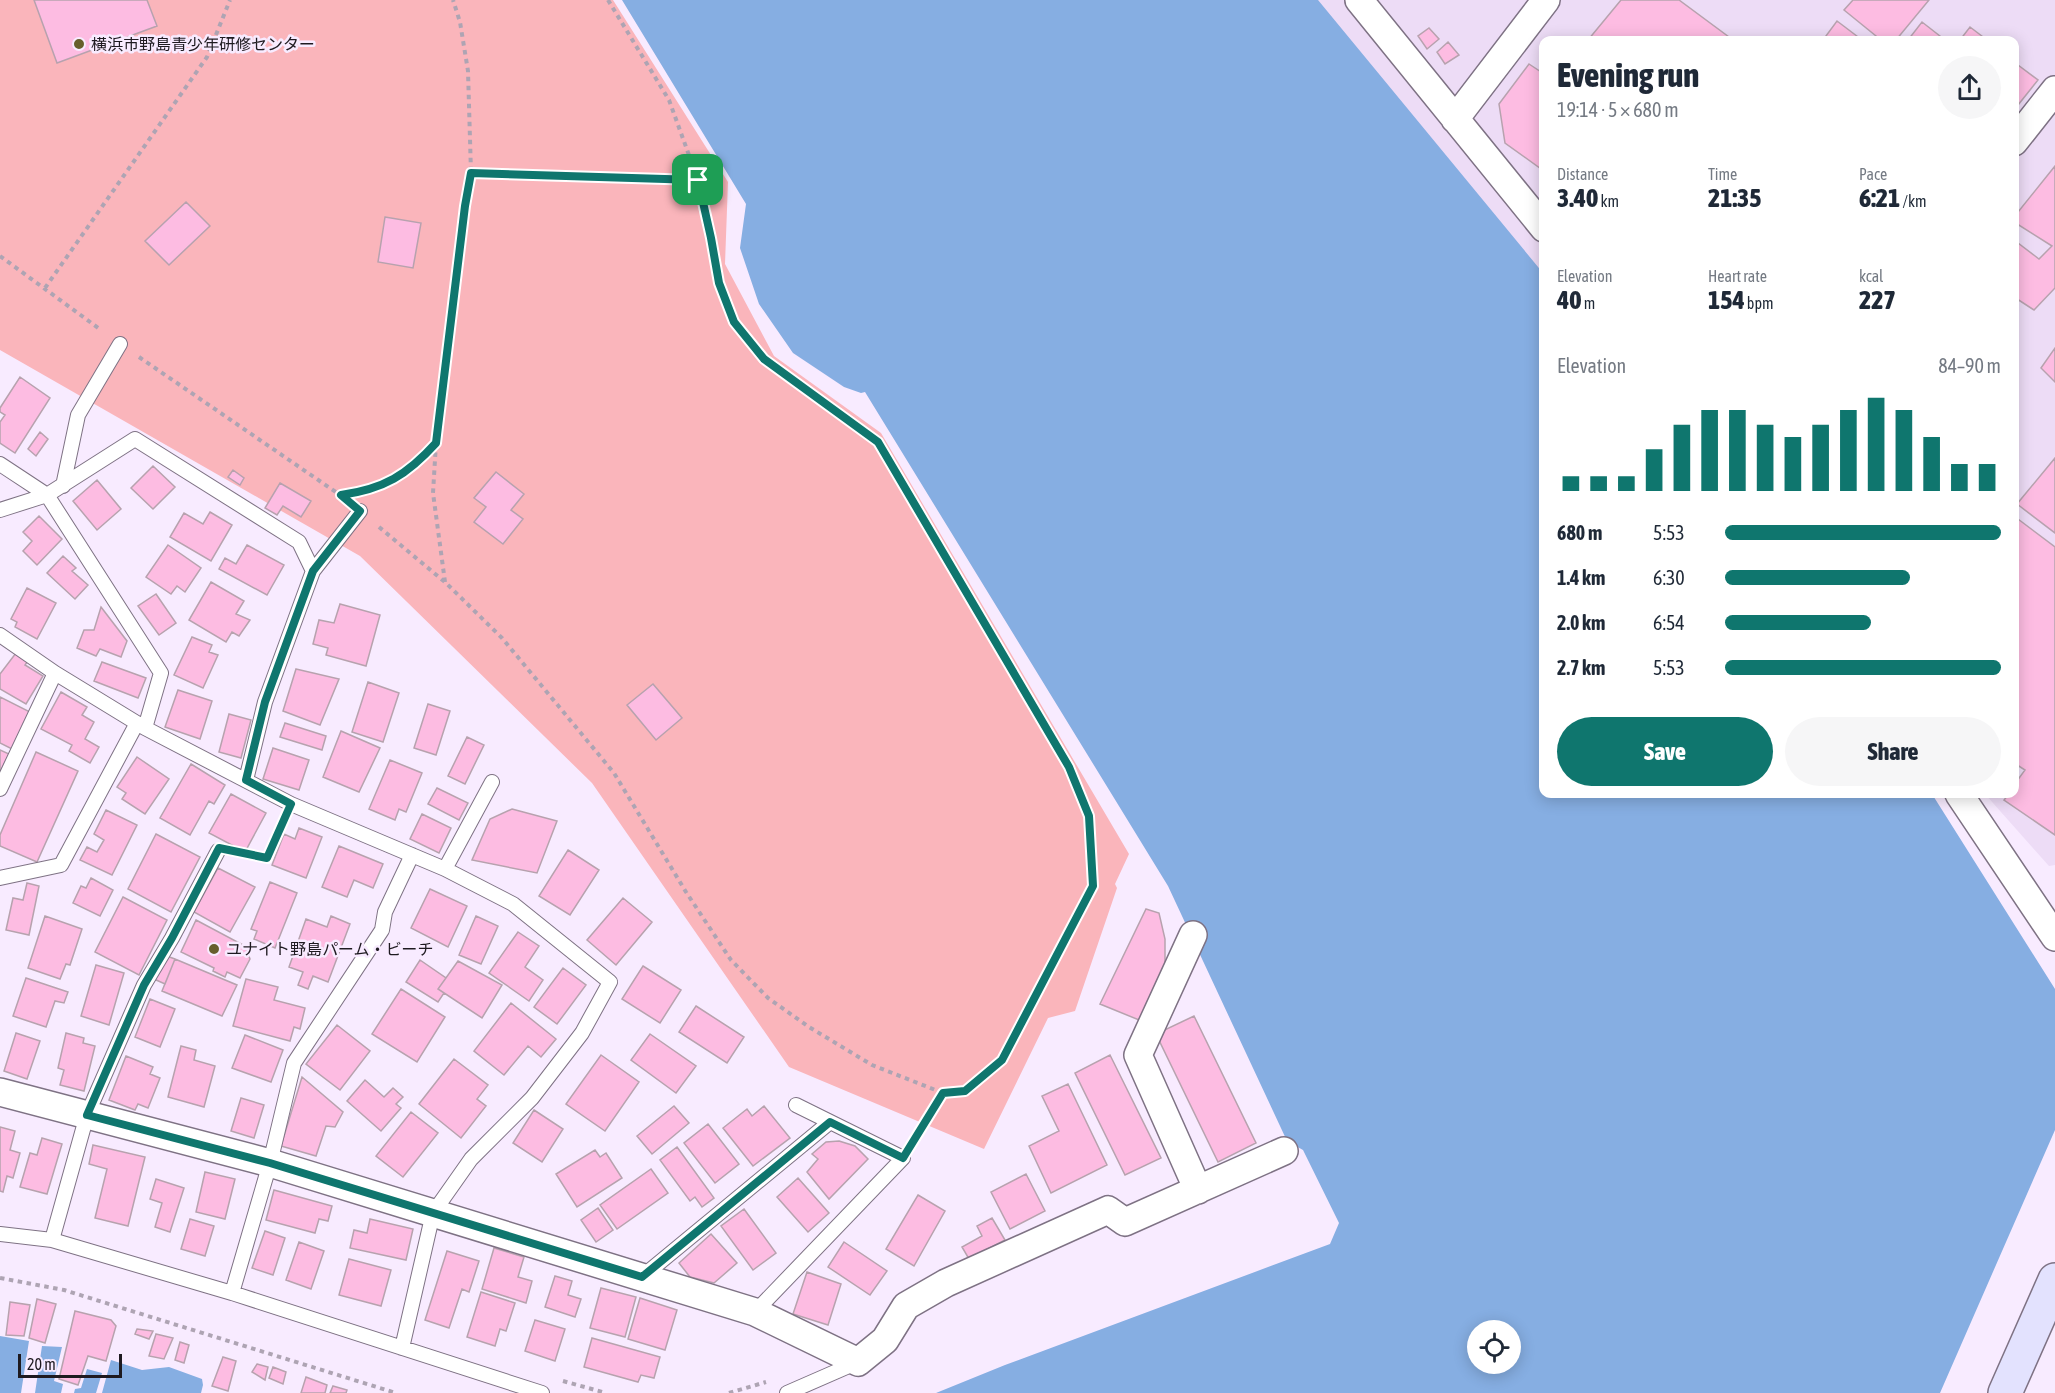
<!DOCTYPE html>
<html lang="en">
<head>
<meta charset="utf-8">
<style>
	body { margin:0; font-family:"Asap Condensed","Noto Sans JP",sans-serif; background:#f6f6f7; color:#1f2937; height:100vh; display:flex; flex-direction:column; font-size:22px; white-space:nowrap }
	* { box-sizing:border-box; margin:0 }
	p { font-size:20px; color:#747a83 }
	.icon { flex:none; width:33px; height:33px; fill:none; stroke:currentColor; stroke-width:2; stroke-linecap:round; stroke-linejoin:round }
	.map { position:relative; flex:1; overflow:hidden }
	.side { position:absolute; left:1539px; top:36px; width:480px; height:762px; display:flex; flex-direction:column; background:#fff; border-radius:12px; box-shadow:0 3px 15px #0003 }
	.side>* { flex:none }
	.controls { position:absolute; left:1467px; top:1320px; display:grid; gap:12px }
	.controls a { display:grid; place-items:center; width:54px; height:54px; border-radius:50%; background:#fff; box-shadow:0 3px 15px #0003; font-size:30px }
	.scale { position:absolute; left:18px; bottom:15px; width:104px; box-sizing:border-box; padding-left:6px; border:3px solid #1e1a20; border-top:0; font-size:16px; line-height:21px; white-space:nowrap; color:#1e1a20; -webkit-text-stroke:4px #f8ebff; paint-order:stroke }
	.pin { position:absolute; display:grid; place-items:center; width:51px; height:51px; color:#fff; margin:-26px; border-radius:12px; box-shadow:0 3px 9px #0006 }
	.round { display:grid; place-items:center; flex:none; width:63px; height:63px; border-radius:32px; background:#f6f6f7 }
	.summary { display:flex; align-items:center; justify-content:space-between; height:102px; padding:0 18px }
	h1 { font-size:33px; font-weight:800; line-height:45px }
	.metrics { display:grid; grid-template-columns:repeat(3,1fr); gap:9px; height:102px; padding:6px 18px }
	.metrics div { display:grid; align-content:center }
	.metrics b { font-size:26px; font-weight:800 }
	.metrics small { font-size:16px; font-weight:400 }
	.metrics p { font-size:16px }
	.chart { height:168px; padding:12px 18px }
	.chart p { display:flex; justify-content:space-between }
	.chart svg { width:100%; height:108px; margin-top:6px; stroke:#0f766e; stroke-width:6 }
	.button { display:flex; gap:12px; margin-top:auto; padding:12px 18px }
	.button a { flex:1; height:69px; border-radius:36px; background:#0f766e; color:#fff; font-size:24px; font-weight:800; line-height:69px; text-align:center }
	.button a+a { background:#f6f6f7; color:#1f2937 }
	ul { padding:0 18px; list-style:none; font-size:20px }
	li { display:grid; grid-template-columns:96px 72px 1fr; align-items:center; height:45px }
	li i { height:15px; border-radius:8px; background:#0f766e }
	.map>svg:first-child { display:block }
	.built { fill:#eddcf6 }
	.green { fill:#fab5bb }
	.water { fill:#86aee2; fill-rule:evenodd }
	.building { fill:#fdbce2; stroke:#b7a2ae; stroke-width:1.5 }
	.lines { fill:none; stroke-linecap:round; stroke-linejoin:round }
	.lane-casing { stroke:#7e7284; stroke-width:16 }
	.street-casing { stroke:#7e7284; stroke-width:30 }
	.secondary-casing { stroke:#7e7284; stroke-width:36 }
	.path { stroke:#aea4b3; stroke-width:4; stroke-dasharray:4.5 4.5; stroke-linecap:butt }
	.lane { stroke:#fff; stroke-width:14 }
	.street { stroke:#fff; stroke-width:27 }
	.secondary { stroke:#e3e2fe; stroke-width:33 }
	.route-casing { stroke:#fff; stroke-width:12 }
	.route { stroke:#0f766e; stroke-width:8 }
	.poi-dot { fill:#675f2c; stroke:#f8ebff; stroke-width:2 }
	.labels { text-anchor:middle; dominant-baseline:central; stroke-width:5; stroke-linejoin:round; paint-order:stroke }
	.poi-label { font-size:16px; fill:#1e1a20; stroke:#f8ebff; text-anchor:start }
</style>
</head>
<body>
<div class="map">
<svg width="2055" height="1393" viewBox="0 0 2055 1393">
	<rect width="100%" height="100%" fill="#f8ebff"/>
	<path class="built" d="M1286 0H2055V865L2049 866 1985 794H2014V40H1544L1543 292Z"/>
	<path class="green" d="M0 0H613L728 182 725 264 774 356 881 433 1129 854 1115 884 1117 888 1075 1011 1048 1018 984 1149 789 1067 592 783 360 556 0 350Z"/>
	<path class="water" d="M622 0H1318L1543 273 1544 794H1932L2055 989V1130L1940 1393H936L1005 1365 1330 1244 1339 1223 1303 1150 1287 1141 1168 886 865 392 861 393 844 387 793 353 759 304 740 248 746 204ZM1478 1330H1510V1364H1478Z
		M0 1336 29 1341 21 1393H0Z
		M42 1346 62 1347 54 1381 63 1384 61 1393H35Z
		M111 1360 142 1370 169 1367 202 1379 203 1385 201 1393H102Z
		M87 1369 102 1373 96 1393H74L75 1389 81 1388Z"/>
	<path class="building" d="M34 0H147L157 26 57 63Z
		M1621 0H1679L1733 40H1588Z
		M1853 0H1929L1896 40H1881L1844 10Z
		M1837 21 1862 40H1823Z
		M1922 22 1945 40H1908Z
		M1970 27 1987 40H1960Z
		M1429 28 1439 39 1427 49 1418 36Z
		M1448 42 1459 55 1445 64 1437 52Z
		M2014 62 2038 80 2014 110Z
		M1529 64 1544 74V171L1505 143 1499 104Z
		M2055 166V288L2034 310 2014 297V240L2039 259 2052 246 2014 222V217Z
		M186 202 210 226 169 265 145 241Z
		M385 217 421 223 413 268 378 262Z
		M2055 348V382L2041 368Z
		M20 377 50 398 15 453 0 443V422L5 415 0 412V408Z
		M40 432 48 439 36 456 28 449Z
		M2055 458V533L2017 504Z
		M153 466 175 487 153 509 131 488Z
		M233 470 244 478 240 485 228 477Z
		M496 472 524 494 511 510 523 519 503 544 474 522 486 507 474 498Z
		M97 480 121 509 97 530 73 501Z
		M280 483 311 501 301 517 283 506 277 515 265 508Z
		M210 512 232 525 211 561 170 537 184 513 203 524Z
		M39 516 62 539 37 565 23 551 32 541 23 532Z
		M2014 516 2055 547V835L2004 800 2009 794H2014V785L2025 770 2014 763Z
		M168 545 201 568 185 592 177 586 171 594 146 577Z
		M247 545 284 565 267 595 219 569 225 558 236 564Z
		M63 556 76 568 72 571 88 585 75 599 47 573Z
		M211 582 244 601 236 614 250 620 239 636 232 632 226 642 189 620Z
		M27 588 56 603 37 639 15 627 17 622 11 619Z
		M156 594 176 623 159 635 138 606Z
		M340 604 380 615 366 666 326 655 328 648 313 644 319 620 334 623Z
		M101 607 127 641 121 657 100 649 96 656 77 648 84 630H94Z
		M192 637 212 645 209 652 218 655 203 688 174 675Z
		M16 653 28 661 25 665 43 676 26 704 0 689V674Z
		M102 662 146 678 138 698 94 681Z
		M296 669 339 679 320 725 283 711Z
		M368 682 399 693 383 742 352 732Z
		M653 684 682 718 656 740 627 705Z
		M178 690 212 701 200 739 165 727Z
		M61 692 87 707 82 715 94 722 85 739 99 747 90 763 69 751 72 745 41 729Z
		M0 697 32 713 14 750 0 743Z
		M428 704 450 711 436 755 414 748Z
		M229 714 251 720 241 758 219 752Z
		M285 723 326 736 322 750 280 737Z
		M341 731 380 748 359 792 323 777Z
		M467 737 484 745 465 784 448 776Z
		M273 748 309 760 299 790 263 779Z
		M0 750 9 754 0 773Z
		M36 752 78 771 37 862 0 846V835Z
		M137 757 169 779 145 814 122 799 126 793 117 787Z
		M390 760 422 773 406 812 399 809 395 820 369 809Z
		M191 764 225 785 214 804 209 801 190 835 160 818Z
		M437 788 468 803 459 820 428 804Z
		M231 794 266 813 245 852 209 833Z
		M512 809 557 821 537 873 472 860 490 819Z
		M106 810 137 825 112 875 80 860 87 847 97 852 104 840 94 834Z
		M422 814 451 828 439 853 410 839Z
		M299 828 322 837 306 878 272 865 284 834 295 839Z
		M156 834 200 857 171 912 128 889Z
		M339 846 383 864 373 888 354 880 347 897 322 887Z
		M568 850 599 870 570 915 539 896Z
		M218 868 255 887 230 932 194 912Z
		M91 878 113 890 100 916 73 903 81 886 86 888Z
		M270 882 297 893 275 948 254 939 257 931 251 929Z
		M27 883 39 886 29 935 6 930 13 898 23 900Z
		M430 889 467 906 448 947 411 928Z
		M123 897 167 920 139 975 95 952Z
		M623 898 652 922 616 965 587 940Z
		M1146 909 1159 913 1165 939V968L1144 1022 1100 1004Z
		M45 916 82 929 70 965 66 964 60 979 28 968Z
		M331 916 350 924 328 982 313 976 308 989 298 985 303 972 289 967 306 919 327 927Z
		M476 916 498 926 481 964 459 955Z
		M196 920 245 946 250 959 240 978 227 972 225 977 213 971 214 968 181 952Z
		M518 932 539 946 525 967 543 980 529 1001 489 973Z
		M164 955 175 959 165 984 154 979Z
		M175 959 237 985 222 1016 162 991Z
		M420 960 446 978 438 989 444 993 438 1002 406 982Z
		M458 961 502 985 482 1018 438 989Z
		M96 965 124 973 109 1025 81 1016Z
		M643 966 681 990 660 1023 622 999Z
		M563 968 586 985 557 1024 534 1007Z
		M26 978 68 992 64 1003 55 1001 46 1027 13 1016Z
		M246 979 278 987 274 1000 305 1008 300 1029 294 1027 290 1041 233 1026Z
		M401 989 445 1017 417 1062 372 1034Z
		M150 999 175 1009 160 1047 135 1037Z
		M511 1003 556 1039 541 1057 528 1046 504 1075 474 1051Z
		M696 1006 744 1037 727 1063 679 1032Z
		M1194 1016 1256 1143 1218 1162 1156 1034Z
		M337 1025 370 1051 340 1090 306 1064Z
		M16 1033 40 1041 27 1079 4 1071Z
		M66 1033 84 1038 83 1043 95 1046 84 1091 60 1085 64 1070 58 1068Z
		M650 1034 696 1066 676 1093 631 1060Z
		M245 1035 283 1050 271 1082 232 1068Z
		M181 1046 196 1050 194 1060 215 1066 204 1107 168 1097Z
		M601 1055 639 1082 605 1131 566 1104Z
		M1110 1055 1161 1158 1125 1175 1075 1073Z
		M126 1056 153 1067 150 1074 160 1078 148 1108 138 1104 135 1110 109 1100Z
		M454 1059 488 1085 477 1099 486 1106 461 1138 419 1104Z
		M302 1077 343 1112 335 1127 326 1126 316 1156 281 1146Z
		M365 1080 384 1097 393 1088 403 1097 396 1104 401 1108 381 1131 347 1101Z
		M1068 1084 1107 1165 1051 1193 1029 1146 1059 1131 1042 1096Z
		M241 1098 264 1105 254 1138 231 1131Z
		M674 1106 689 1123 652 1154 637 1136Z
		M764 1106 790 1138 753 1166 723 1128 747 1109 752 1116Z
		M534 1110 563 1129 542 1162 513 1143Z
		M411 1112 438 1133 403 1177 376 1156Z
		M708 1124 739 1164 715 1183 684 1143Z
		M0 1127 15 1131 10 1150 20 1153 13 1178 7 1176 3 1192 0 1191Z
		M42 1138 62 1144 47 1194 20 1187 30 1153 37 1155Z
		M839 1141 855 1146 868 1159 829 1199 807 1172 818 1159 812 1154 826 1142Z
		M93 1145 145 1157 128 1226 95 1218 107 1169 89 1164Z
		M677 1147 714 1198 702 1207 695 1197 690 1201 660 1160Z
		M595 1150 600 1157 606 1153 622 1178 577 1207 556 1174Z
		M651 1169 668 1193 617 1229 600 1205Z
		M205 1172 235 1179 225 1219 196 1212Z
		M1026 1174 1045 1211 1010 1229 991 1192Z
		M798 1178 829 1213 808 1232 777 1197Z
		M156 1179 184 1188 170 1232 155 1227 162 1203 150 1199Z
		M274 1190 332 1206 328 1221 319 1219 315 1233 266 1220Z
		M918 1195 945 1211 914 1266 886 1249Z
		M598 1208 613 1230 596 1242 581 1220Z
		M744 1209 776 1253 753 1270 721 1226Z
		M992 1218 1005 1240 969 1259 962 1247 982 1236 977 1226Z
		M190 1219 214 1226 205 1256 181 1249Z
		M370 1219 413 1229 406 1260 350 1248 354 1230 367 1233Z
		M265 1231 285 1238 273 1275 252 1268Z
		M711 1234 737 1263 714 1283 690 1277 679 1263Z
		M299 1242 324 1251 311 1289 286 1280Z
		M844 1242 887 1271 870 1295 828 1267Z
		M494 1248 524 1257 518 1277 532 1281 526 1303 482 1289Z
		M447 1251 479 1261 469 1292 462 1289 449 1328 425 1320Z
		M349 1259 391 1270 381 1306 339 1295Z
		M807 1272 841 1284 828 1325 793 1314Z
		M555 1276 572 1281 568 1295 581 1299 575 1317 545 1307Z
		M601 1288 636 1297 625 1337 590 1328Z
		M481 1292 515 1303 506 1331 500 1329 495 1346 467 1337Z
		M640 1298 677 1310 665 1350 628 1339Z
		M37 1299 56 1304 45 1343 29 1338Z
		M10 1302 30 1305 24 1336 6 1335Z
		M75 1311 111 1320 116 1326 106 1361 88 1356 78 1385 59 1379Z
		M535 1320 565 1329 555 1361 525 1351Z
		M137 1329 153 1331 149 1339 135 1334Z
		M156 1334 173 1338 164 1359 149 1356Z
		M592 1338 660 1357 654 1378 641 1375 638 1382 584 1367Z
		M180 1342 189 1345 184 1363 175 1360Z
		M223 1357 236 1361 228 1391 212 1386Z
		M257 1364 268 1367 265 1380 252 1372Z
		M273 1367 286 1372 283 1384 269 1378Z
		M306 1377 327 1385 325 1393H301Z
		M333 1386 347 1390 346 1393H330Z"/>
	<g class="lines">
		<defs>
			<path id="lane" d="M0 464 47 495 161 673 145 728
				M63 486 78 415 120 344
				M0 510 47 495 135 439 299 542 313 571
				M0 635 55 673 145 728 291 804 445 869 513 904 610 982 582 1033 532 1098 471 1159 433 1213 402 1348
				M246 780 265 702 313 571 360 511
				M0 789 55 673
				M445 869 492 782
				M0 878 61 865 137 723
				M0 1234 52 1240 232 1293 542 1393
				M52 1240 87 1115 144 985 172 938 218 851
				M642 1277 830 1122
				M232 1293 270 1163 294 1063 382 930 385 912 412 855
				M755 1312 903 1158 796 1105
				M787 1393 858 1362"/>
			<path id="street" d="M1359 0 1544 228
				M1455 119 1546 0
				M2014 142 2055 90
				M1959 794 2055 937
				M1193 935 1138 1055 1198 1190
				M0 1092 270 1163 755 1312 858 1362 885 1340 906 1306 946 1283 1108 1210 1125 1222 1284 1151"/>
			<path id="secondary" d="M2005 1393 2055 1280"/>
		</defs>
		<use href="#lane" class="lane-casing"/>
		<use href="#street" class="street-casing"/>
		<use href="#secondary" class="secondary-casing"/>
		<path class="path" d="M608 0 669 100 698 180 711 238 719 283 734 322 764 359 877 442 1069 767 1089 816 1093 886 1002 1060 965 1091 943 1093 916 1137
			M471 173 698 180
			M0 256 101 330
			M45 288 207 57 230 0
			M139 357 343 497
			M371 489C398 479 416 466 435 444
			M379 527 446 583 502 638 614 773 686 892 731 960 768 998 809 1027 872 1065 943 1093
			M445 582 433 493 436 443 465 206 471 173 468 71 460 22 453 0
			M240 853 267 858 281 826
			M0 1278 64 1290 396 1393
			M563 1381 606 1393
			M729 1393 766 1382"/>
		<use href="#lane" class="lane"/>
		<use href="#street" class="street"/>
		<use href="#secondary" class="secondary"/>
	</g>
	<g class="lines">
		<defs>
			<path id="route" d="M471 173 698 180 711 238 719 283 734 322 764 359 878 442 1069 767 1089 816 1093 886 1002 1060 965 1091 943 1093 903 1158 830 1122 642 1277 270 1163 87 1115 144 985 172 938 219 848 267 858 291 804 246 780 265 702 313 571 360 511 341 495C384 489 407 475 436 443L465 206Z"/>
		</defs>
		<use href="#route" class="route-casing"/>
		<use href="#route" class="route"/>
	</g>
	<g class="poi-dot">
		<circle cx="79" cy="44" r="6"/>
		<circle cx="214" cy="949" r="6"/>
	</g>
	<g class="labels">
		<g class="poi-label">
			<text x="91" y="44">横浜市野島青少年研修センター</text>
			<text x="226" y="949">ユナイト野島パーム・ビーチ</text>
		</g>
	</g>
</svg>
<div class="controls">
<a><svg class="icon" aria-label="locate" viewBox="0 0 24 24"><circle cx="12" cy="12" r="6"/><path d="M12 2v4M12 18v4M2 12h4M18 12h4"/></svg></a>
</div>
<div class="scale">20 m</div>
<div class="pin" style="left:698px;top:180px;background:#1e9e55"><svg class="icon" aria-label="arrive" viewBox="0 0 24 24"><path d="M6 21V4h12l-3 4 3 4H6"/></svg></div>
<section class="side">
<div class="summary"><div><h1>Evening run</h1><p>19:14 · 5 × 680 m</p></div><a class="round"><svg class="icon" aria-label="share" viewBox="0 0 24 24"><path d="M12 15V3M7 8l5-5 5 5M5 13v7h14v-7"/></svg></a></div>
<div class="metrics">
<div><p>Distance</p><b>3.40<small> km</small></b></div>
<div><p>Time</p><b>21:35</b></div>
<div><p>Pace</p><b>6:21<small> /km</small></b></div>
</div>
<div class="metrics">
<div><p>Elevation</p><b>40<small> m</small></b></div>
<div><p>Heart rate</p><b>154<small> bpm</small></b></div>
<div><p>kcal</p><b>227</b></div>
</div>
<div class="chart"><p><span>Elevation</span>84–90 m</p>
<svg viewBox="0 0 160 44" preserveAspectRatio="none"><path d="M5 44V38M15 44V38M25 44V38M35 44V27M45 44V17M55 44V11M65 44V11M75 44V17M85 44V22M95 44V17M105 44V11M115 44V6M125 44V11M135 44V22M145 44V33M155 44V33"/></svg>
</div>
<ul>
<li><b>680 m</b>5:53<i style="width:100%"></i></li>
<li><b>1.4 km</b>6:30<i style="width:67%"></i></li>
<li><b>2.0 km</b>6:54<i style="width:53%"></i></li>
<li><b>2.7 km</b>5:53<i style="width:100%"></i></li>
</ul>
<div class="button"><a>Save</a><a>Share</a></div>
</section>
</div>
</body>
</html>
